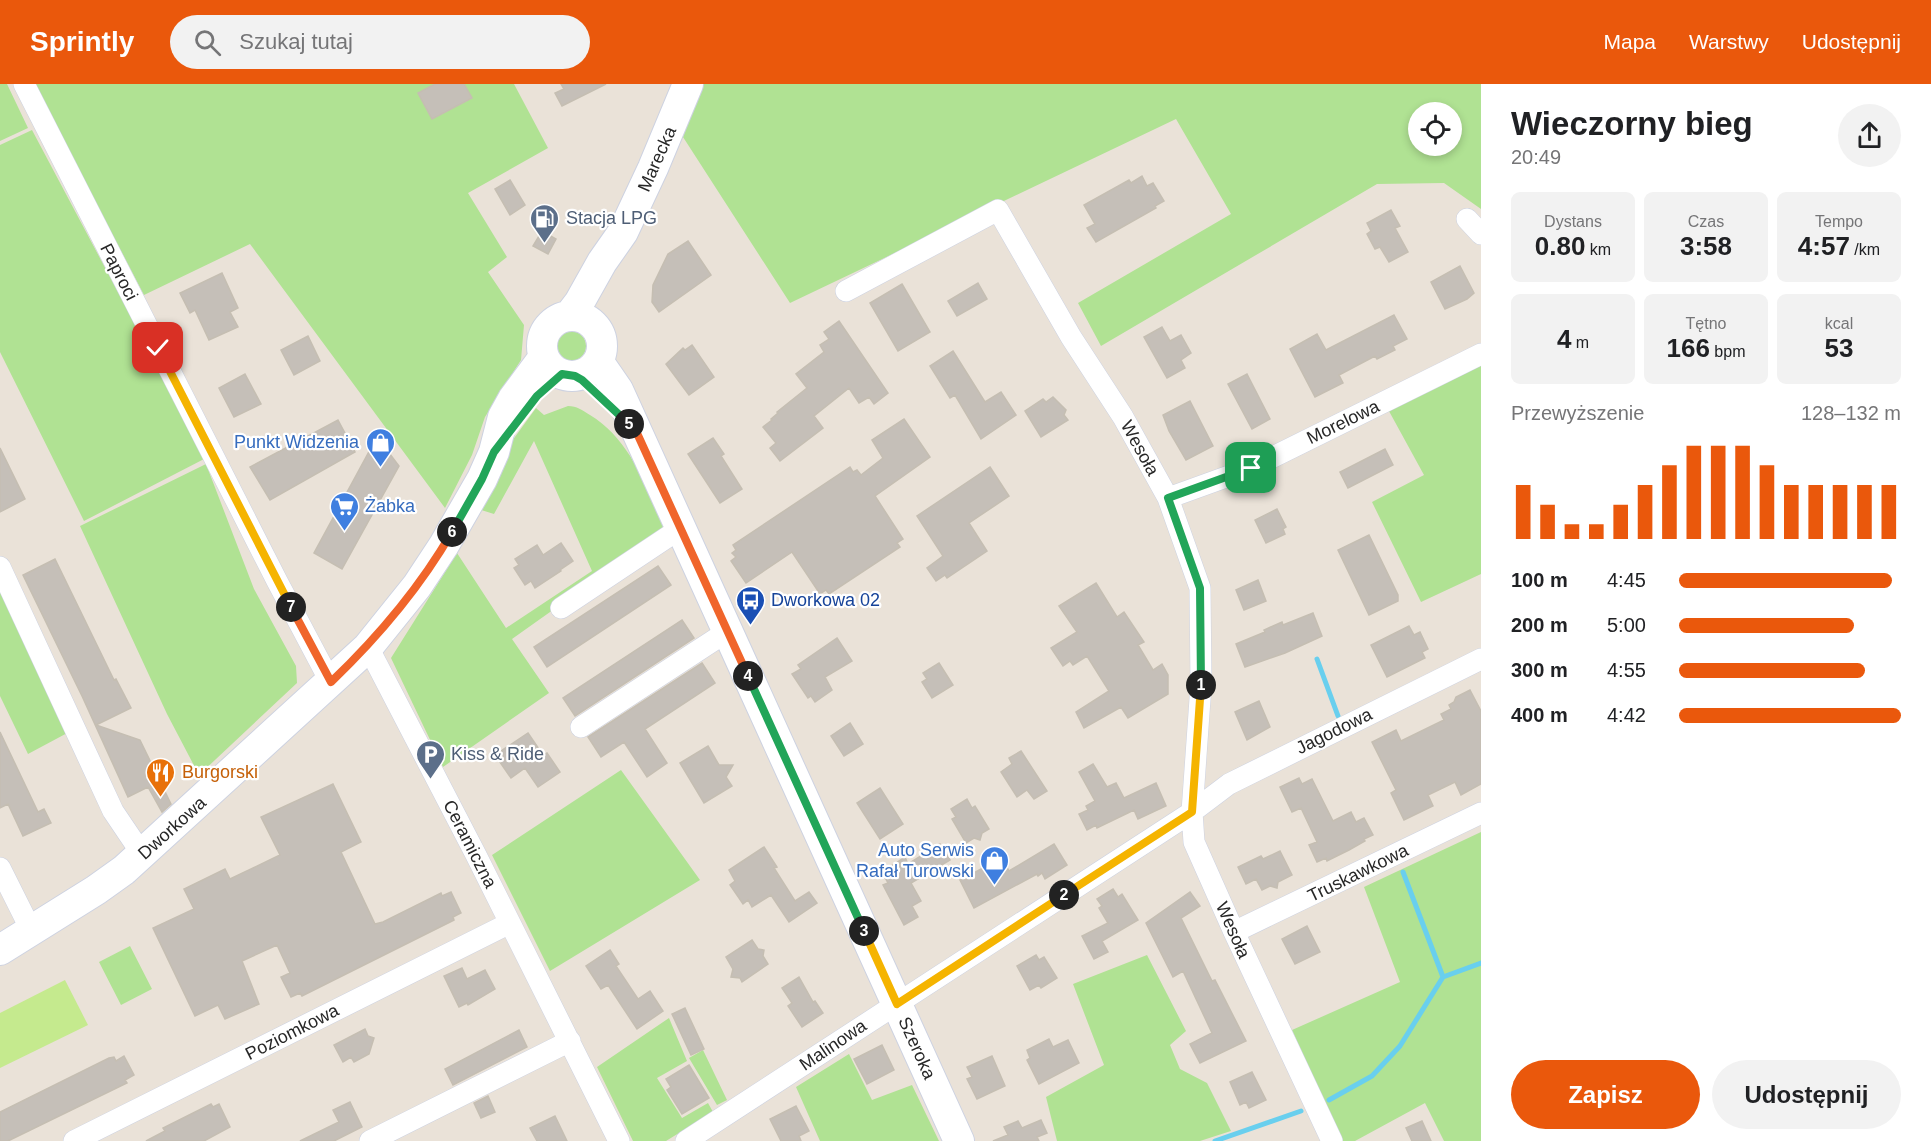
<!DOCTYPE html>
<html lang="pl">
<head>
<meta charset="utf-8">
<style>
	body { margin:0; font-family:Helvetica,sans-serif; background:#f2f2f2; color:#202124; height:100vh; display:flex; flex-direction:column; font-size:22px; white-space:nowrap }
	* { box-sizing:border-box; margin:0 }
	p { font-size:20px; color:#757577 }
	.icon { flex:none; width:33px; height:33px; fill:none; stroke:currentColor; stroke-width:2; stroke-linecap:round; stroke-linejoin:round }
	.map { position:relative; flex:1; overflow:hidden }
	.drawer { display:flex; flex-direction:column; background:#fff; width:450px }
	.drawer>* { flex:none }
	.tools { position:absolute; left:1408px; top:18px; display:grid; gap:12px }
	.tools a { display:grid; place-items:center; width:54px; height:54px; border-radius:50%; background:#fff; box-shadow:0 3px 9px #0003; font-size:30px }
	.pin { position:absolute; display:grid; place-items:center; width:51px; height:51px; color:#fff; margin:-26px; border-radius:12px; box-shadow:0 3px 9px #0006 }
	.km { position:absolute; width:30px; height:30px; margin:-15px; border-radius:50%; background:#222; color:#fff; font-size:16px; line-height:30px; text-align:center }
	.round { display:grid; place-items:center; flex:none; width:63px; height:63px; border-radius:32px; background:#f2f2f2 }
	.head { display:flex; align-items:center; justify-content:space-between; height:102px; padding:0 30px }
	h1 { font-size:33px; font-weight:800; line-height:45px }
	.figures { display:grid; grid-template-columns:repeat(3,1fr); gap:9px; height:102px; padding:6px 30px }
	.figures div { display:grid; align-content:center; border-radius:9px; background:#f2f2f2; text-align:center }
	.figures b { font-size:26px; font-weight:800 }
	.figures small { font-size:16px; font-weight:400 }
	.figures p { font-size:16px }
	.chart { height:168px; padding:12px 30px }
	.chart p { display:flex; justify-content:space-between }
	.chart svg { width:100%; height:108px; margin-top:6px; stroke:#ea580c; stroke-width:6 }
	.cta { display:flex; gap:12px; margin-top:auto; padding:12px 30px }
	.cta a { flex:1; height:69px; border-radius:36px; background:#ea580c; color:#fff; font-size:24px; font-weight:800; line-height:69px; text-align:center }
	.cta a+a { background:#f2f2f2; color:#202124 }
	ul { padding:0 30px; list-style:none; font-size:20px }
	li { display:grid; grid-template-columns:96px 72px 1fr; align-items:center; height:45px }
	li i { height:15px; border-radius:8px; background:#ea580c }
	header { display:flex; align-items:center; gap:36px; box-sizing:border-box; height:84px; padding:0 30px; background:#ea580c; color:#fff }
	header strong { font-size:28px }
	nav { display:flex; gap:33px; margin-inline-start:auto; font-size:21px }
	.search { width:420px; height:54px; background:#f2f2f2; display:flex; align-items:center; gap:15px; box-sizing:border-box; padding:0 21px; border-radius:33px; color:#757577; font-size:22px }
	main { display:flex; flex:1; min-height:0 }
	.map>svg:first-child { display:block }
	.green { fill:#b0e293; fill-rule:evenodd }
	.pitch { fill:#c5ea8e }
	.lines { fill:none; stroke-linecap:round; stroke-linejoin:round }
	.stream { stroke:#69cfee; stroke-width:5 }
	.building { fill:#c5bfb8; stroke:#c5beb2; stroke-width:1.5 }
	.street-casing { stroke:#cdd2e1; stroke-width:22 }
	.secondary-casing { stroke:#cdd2e1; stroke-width:32 }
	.street { stroke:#fff; stroke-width:21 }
	.secondary { stroke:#fff; stroke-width:30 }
	.split-1-casing { stroke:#fff; stroke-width:12 }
	.split-2-casing { stroke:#fff; stroke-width:12 }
	.split-3-casing { stroke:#fff; stroke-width:12 }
	.split-4-casing { stroke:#fff; stroke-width:12 }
	.split-5-casing { stroke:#fff; stroke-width:12 }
	.split-6-casing { stroke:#fff; stroke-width:12 }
	.split-7-casing { stroke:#fff; stroke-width:12 }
	.split-8-casing { stroke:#fff; stroke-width:12 }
	.split-1 { stroke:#22a559; stroke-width:8 }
	.split-2 { stroke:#f5b400; stroke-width:8 }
	.split-3 { stroke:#f5b400; stroke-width:8 }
	.split-4 { stroke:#22a559; stroke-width:8 }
	.split-5 { stroke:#f0652b; stroke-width:8 }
	.split-6 { stroke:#22a559; stroke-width:8 }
	.split-7 { stroke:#f0652b; stroke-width:8 }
	.split-8 { stroke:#f5b400; stroke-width:8 }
	.labels { text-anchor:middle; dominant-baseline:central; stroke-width:4.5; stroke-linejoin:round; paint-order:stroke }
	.street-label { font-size:18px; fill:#272727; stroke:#fff }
	.service-label { font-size:18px; fill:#4e5e75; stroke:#fff; text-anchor:start }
	.shop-label { font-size:18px; fill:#366cbe; stroke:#fff; text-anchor:end }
	.transit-label { font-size:18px; fill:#164399; stroke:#fff; text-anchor:start }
	.food-label { font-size:18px; fill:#c56008; stroke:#fff; text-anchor:start }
</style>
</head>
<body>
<header>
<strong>Sprintly</strong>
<div class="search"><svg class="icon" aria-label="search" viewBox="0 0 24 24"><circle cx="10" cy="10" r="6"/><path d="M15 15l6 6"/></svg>Szukaj tutaj</div>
<nav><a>Mapa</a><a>Warstwy</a><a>Udostępnij</a></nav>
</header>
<main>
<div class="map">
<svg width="1481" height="1057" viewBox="0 0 1481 1057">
	<rect width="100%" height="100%" fill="#eae2d8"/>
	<path class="green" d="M0 0H7L28 44 0 57Z
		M34 0H514L548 64 468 109 507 173 488 188 524 241 521 276 485 333 472 371 445 424 250 160 144 211Z
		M698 0H1481V125L1444 99 1377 100 1101 262 1078 219 1231 130 1176 35 790 219 683 53ZM1419 28H1452V62H1419Z
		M32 46 206 374 84 437 0 268V61Z
		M556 262a15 15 0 1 1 30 0a15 15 0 1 1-30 0Z
		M1481 267V490L1421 518 1372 418 1424 391 1384 318Z
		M568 322C577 322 582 326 590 331 630 355 647 404 667 445L512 555 549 609 443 683 391 574 457 469 506 544 592 487 534 357 494 430 478 425 512 357 536 324 544 331Z
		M206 380 254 505 296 582 297 599 199 691 167 630 80 442Z
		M0 491 71 647 28 670 0 612Z
		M621 686 700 796 550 887 492 771Z
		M1481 748V1057H1444L1425 1019 1355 1057H1342L1292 946 1400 898 1364 803Z
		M130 862 152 905 121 921 99 878Z
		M1147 871 1186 947 1170 961 1180 985 1207 999 1231 1047 1200 1057H1057L1046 1013 1104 981 1073 900Z
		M669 934 687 977 657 994 682 1034 708 1019 713 1028 666 1057H633L597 983Z
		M703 966 727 1016 717 1021 689 974Z
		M849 970 872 1016 912 1001 939 1057H820L796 1003Z"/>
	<path class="pitch" d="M65 896 88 941 0 984V929Z"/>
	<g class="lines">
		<path class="stream" d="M1317 575 1338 632
			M1403 788 1443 893
			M1329 1016 1372 992 1400 962 1443 893 1481 879
			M1215 1057 1301 1027"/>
	</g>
	<path class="building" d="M435 0H464L472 14 432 35 418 9Z
		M561 0H606L562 22 555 9 564 5Z
		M1142 92 1147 102 1153 99 1164 117 1155 122 1156 124 1096 158 1087 144 1095 140 1084 121 1129 96 1131 99Z
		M510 96 525 121 510 131 495 105Z
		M1391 126 1400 142 1395 144 1408 168 1389 178 1380 163 1375 165 1367 150 1371 147 1367 139Z
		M542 147 556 155 548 170 533 162Z
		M688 157 711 191 659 228 652 218 653 201 668 170Z
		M1460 182 1474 209 1467 215 1445 225 1431 198Z
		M222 189 238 224 230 228 238 243 209 256 195 226 190 229 180 209Z
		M978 199 987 215 957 232 948 217Z
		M902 200 930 248 898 267 870 219Z
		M1394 231 1407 255 1393 262 1395 266 1377 275 1375 272 1339 291 1343 299 1315 313 1290 265 1317 250 1326 266Z
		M839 237 888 309 874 320 869 313 859 319 849 304 814 332 823 344 780 377 770 364 776 359 763 343 772 336 771 335 778 329 777 328 807 304 796 290 824 268 820 261 829 255 824 248Z
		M1162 243 1170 257 1181 251 1191 269 1181 276 1185 284 1167 294 1144 253Z
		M308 252 320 277 294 291 281 266Z
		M692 261 714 293 689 311 666 280 683 264 685 266Z
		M953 267 985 318 1001 308 1016 331 981 355 955 311 950 314 930 282Z
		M245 290 261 320 234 333 219 304Z
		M1247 290 1270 335 1252 345 1228 300Z
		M1053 313 1066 326 1064 331 1068 336 1041 353 1025 327 1043 315 1046 318Z
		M1190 317 1213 362 1186 376 1169 347 1163 331Z
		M904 335 930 373 875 412 903 455 897 459 900 463 829 510 826 506 820 510 792 468 746 499 731 477 736 473 732 469 736 466 733 461 850 383 853 388 857 386 861 391 883 374 872 356Z
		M338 336 355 368 270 416 250 383Z
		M377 353 399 382 342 485 314 469Z
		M713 354 724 370 721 372 742 405 720 419 688 370Z
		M0 364 25 415 0 428Z
		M1385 365 1393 381 1348 404 1340 388Z
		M990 383 1009 412 969 439 987 467 947 494 945 491 936 497 927 484 943 472 917 432Z
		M1277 425 1286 443 1283 445 1285 450 1266 459 1255 436Z
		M1369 451 1398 511V517L1369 531 1338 466Z
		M561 459 573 477 560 486 561 487 535 504 531 497 525 501 514 484 519 481 515 475 537 461 543 471Z
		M55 475 114 596 116 595 131 624 96 641 140 656 171 720 162 728 148 703 128 713 82 612 23 491Z
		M658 482 671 501 547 583 534 563Z
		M1258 496 1266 517 1244 526 1236 506Z
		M1096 499 1117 533 1124 528 1144 558 1138 561 1153 586 1162 580 1168 591V610L1128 634 1121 623 1084 644 1076 628 1109 607 1087 572 1073 581 1070 577 1063 582 1051 564 1077 548 1059 522Z
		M1313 529 1322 552 1285 569 1245 583 1236 560 1265 548 1264 546 1282 538 1283 541Z
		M682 536 694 554 575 632 563 614Z
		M1409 542 1414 551 1420 548 1428 565 1422 568 1425 574 1387 593 1371 561Z
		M837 554 852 577 825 593 832 606 815 618 811 612 808 614 792 590 801 585 798 581Z
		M702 579 715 599 645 645 667 679 647 693 624 658 601 673 588 653Z
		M939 579 953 601 932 614 922 598 927 595 923 589Z
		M1470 606 1481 627V700L1461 711 1455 698 1428 711 1433 722 1404 736 1391 709 1396 706 1372 658 1396 646 1401 657 1444 636 1441 630 1451 625 1449 621 1454 618 1456 613Z
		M1259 617 1270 643 1247 656 1235 628Z
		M850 639 863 660 844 672 831 652Z
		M0 648 38 728 44 725 51 739 23 752 8 720 0 724Z
		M528 649 543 671 547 669 560 688 538 703 525 684 511 694 495 671Z
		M708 662 719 681H733L726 693 732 702 704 719 680 679Z
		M1021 667 1047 707 1034 715 1027 706 1017 713 1001 688 1012 680 1009 674Z
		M1093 680 1107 703 1116 699 1124 714 1156 699 1166 722 1138 735 1134 726 1097 744 1096 741 1087 746 1079 730 1088 726 1086 722 1095 717 1079 688Z
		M1299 694 1302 700 1312 695 1333 737 1351 728 1356 738 1364 734 1373 751 1364 755 1365 757 1349 766 1327 777 1326 774 1317 778 1309 761 1317 758 1301 724 1292 728 1280 703Z
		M333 700 361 758 341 768 375 840 383 838 441 809 442 812 451 808 461 829 453 833 454 836 302 912 300 909 291 913 281 893 290 889 277 861 242 877 259 920 225 935 218 921 195 932 153 844 194 825 184 805 225 785 230 795 280 771 261 733Z
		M880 704 903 740 880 755 857 719Z
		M967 715 972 724 975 722 989 745 982 749 980 756 974 754 966 759 952 735 956 733 951 725Z
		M940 760 950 776 911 799 921 817 912 822 918 833 904 841 883 801 888 799 882 788 905 773 908 780Z
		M1054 760 1067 781 1045 795 1042 789 1038 792 1037 790 974 824 960 796 1002 774 1009 787Z
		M764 763 777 783 774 784 795 817 809 808 817 819 789 838 771 811 752 823 748 816 743 820 730 801 735 797 729 786Z
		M1280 767 1292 791 1278 798 1277 804 1270 802 1262 806 1256 795 1246 800 1238 783 1261 772 1263 775Z
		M1113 805 1118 813 1122 810 1138 836 1102 857 1108 868 1094 875 1082 852 1108 839 1099 824 1102 822 1097 815Z
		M1190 808 1200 822 1181 834 1212 897 1215 896 1246 957 1200 979 1190 960 1212 949 1183 887 1173 893 1146 839Z
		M1307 842 1320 868 1295 880 1282 855Z
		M752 856 758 865 764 866 763 872 768 880 742 898 740 894 731 893 733 885 726 873Z
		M610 866 619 880 616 882 638 915 650 907 663 927 637 945 608 901 601 905 586 882Z
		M1036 871 1039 876 1044 873 1057 894 1041 904 1039 901 1030 906 1017 882Z
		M462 884 467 895 485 886 495 905 468 921 467 919 459 923 444 892Z
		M799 893 813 918 815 917 823 929 802 943 788 922 792 919 782 904Z
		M685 924 704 965 691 971 672 930Z
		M365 945 368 952 374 954 369 970 354 978 351 973 343 978 334 961Z
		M519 946 527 963 453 1001 445 985Z
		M1049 955 1053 963 1068 956 1079 979 1039 1000 1027 976 1030 974 1027 966Z
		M882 961 894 986 867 1000 854 975Z
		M124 972 134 991 125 996 127 999 8 1057H0V1028L109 974 114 973 116 977Z
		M992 972 1005 1002 977 1015 967 995 972 993 967 983Z
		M689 981 709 1014 682 1030 667 1006 671 1003 666 995Z
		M1252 988 1266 1016 1249 1024 1246 1018 1240 1021 1230 998Z
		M488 1012 495 1028 481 1034 474 1019Z
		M350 1018 362 1043 334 1057H300L339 1038 333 1026Z
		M211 1020 213 1023 219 1020 230 1043 204 1057H146L165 1047 163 1044Z
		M796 1022 809 1047 799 1052 801 1057H781L770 1035Z
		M555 1032 567 1057H537L530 1044Z
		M1041 1036 1047 1049 1037 1053 1039 1057H993L1008 1051 1004 1043 1018 1037 1022 1044Z
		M1422 1037 1431 1057H1412L1406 1044Z"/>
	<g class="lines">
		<defs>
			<path id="street" d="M24 0 277 497 331 599
				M1467 135 1481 150
				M846 207 998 126 1071 253 1123 333 1168 414 1200 504 1201 601 1192 728 1194 758 1234 848 1332 1057
				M1168 414 1251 384 1481 270
				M0 483 113 727 142 770
				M561 524 681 444
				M368 563 476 771 619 1057
				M581 643 728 547
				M0 784 32 848
				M1234 848 1481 729
				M74 1057 510 839
				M370 1057 570 957
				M686 1057 1192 728 1229 700 1481 575"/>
			<path id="secondary" d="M542 262a30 30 0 1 1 60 0a30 30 0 1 1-60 0Z
				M569 232 579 219 602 178 623 148 653 84 688 0
				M598 277 618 306 959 1057
				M0 866 96 806 124 786 368 563 417 502 444 461 482 395 494 368 503 333 513 315 544 273"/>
		</defs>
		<use href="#street" class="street-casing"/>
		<use href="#secondary" class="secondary-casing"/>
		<use href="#street" class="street"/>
		<use href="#secondary" class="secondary"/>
	</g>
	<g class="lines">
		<defs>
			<path id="split-1" d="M1201 601 1200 504 1168 414 1251 384"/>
			<path id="split-2" d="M1064 811 1192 728 1201 601"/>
			<path id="split-3" d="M864 847 897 920 1064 811"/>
			<path id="split-4" d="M748 592 864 847"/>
			<path id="split-5" d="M629 340 636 347 748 592"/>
			<path id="split-6" d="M452 448 482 395 494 368 537 312 562 290 575 292 582 296 629 340"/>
			<path id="split-7" d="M291 523 331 598C378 553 419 505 452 448"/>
			<path id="split-8" d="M158 264 291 523"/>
		</defs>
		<use href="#split-1" class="split-1-casing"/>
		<use href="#split-2" class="split-2-casing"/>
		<use href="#split-3" class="split-3-casing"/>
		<use href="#split-4" class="split-4-casing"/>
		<use href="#split-5" class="split-5-casing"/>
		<use href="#split-6" class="split-6-casing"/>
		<use href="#split-7" class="split-7-casing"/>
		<use href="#split-8" class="split-8-casing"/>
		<use href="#split-1" class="split-1"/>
		<use href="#split-2" class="split-2"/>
		<use href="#split-3" class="split-3"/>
		<use href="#split-4" class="split-4"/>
		<use href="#split-5" class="split-5"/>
		<use href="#split-6" class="split-6"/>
		<use href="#split-7" class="split-7"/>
		<use href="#split-8" class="split-8"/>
	</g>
	<defs>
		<symbol id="fuel-pin" viewBox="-11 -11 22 30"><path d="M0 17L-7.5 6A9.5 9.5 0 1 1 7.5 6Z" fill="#5c6f8a" stroke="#fff"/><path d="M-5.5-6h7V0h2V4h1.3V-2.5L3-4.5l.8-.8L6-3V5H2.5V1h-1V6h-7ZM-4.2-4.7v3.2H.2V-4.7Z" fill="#fff"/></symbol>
		<symbol id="shop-pin" viewBox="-11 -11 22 30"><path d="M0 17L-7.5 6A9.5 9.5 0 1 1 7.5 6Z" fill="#3f7fe0" stroke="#fff"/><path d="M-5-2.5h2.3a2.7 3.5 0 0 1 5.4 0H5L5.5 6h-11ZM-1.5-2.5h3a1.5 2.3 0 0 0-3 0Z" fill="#fff"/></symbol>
		<symbol id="supermarket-pin" viewBox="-11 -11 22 30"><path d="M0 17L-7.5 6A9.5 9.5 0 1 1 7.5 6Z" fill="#3f7fe0" stroke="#fff"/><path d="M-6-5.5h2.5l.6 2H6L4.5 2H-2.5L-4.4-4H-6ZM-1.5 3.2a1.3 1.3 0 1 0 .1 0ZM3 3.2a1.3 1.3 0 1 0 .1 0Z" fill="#fff"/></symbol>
		<symbol id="bus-pin" viewBox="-11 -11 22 30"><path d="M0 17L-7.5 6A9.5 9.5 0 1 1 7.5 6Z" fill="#1a4fb4" stroke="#fff"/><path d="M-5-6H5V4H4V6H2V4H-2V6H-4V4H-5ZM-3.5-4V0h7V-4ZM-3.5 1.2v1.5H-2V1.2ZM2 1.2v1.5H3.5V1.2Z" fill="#fff"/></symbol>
		<symbol id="parking-pin" viewBox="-11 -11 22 30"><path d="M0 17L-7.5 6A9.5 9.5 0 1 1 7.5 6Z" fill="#5c6f8a" stroke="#fff"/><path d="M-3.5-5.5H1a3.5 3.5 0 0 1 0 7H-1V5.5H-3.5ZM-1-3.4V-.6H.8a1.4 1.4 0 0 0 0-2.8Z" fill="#fff"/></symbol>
		<symbol id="restaurant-pin" viewBox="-11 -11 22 30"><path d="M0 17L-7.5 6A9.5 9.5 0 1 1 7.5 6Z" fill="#e8710a" stroke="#fff"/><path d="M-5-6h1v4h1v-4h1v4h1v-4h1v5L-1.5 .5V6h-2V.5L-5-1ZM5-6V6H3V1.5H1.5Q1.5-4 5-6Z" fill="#fff"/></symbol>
	</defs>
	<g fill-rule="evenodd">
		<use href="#fuel-pin" x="528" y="118" width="33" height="45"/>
		<use href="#shop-pin" x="364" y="342" width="33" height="45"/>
		<use href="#supermarket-pin" x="328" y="406" width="33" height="45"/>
		<use href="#bus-pin" x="734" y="500" width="33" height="45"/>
		<use href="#parking-pin" x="414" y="654" width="33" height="45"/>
		<use href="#restaurant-pin" x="144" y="672" width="33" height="45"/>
		<use href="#shop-pin" x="978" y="760" width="33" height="45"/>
	</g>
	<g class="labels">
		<g class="street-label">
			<text transform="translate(657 75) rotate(-66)">Marecka</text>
			<text transform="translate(119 188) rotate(63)">Paproci</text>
			<text transform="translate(1343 338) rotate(-26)">Morelowa</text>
			<text transform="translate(1140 364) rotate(61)">Wesoła</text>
			<text transform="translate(1334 647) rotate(-26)">Jagodowa</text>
			<text transform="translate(172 744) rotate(-42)">Dworkowa</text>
			<text transform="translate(470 760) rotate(63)">Ceramiczna</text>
			<text transform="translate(1358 789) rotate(-26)">Truskawkowa</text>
			<text transform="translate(1233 846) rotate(66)">Wesoła</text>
			<text transform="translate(292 948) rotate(-27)">Poziomkowa</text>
			<text transform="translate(833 961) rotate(-34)">Malinowa</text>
			<text transform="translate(917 964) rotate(66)">Szeroka</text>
		</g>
		<g class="service-label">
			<text x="566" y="134">Stacja LPG</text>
			<text x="451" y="670">Kiss &amp; Ride</text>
		</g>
		<g class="shop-label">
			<text x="359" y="358">Punkt Widzenia</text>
			<text x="365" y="422" text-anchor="start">Żabka</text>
			<text x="974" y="766">Auto Serwis<tspan x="974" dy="21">Rafał Turowski</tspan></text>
		</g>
		<g class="transit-label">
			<text x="771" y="516">Dworkowa 02</text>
		</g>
		<g class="food-label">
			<text x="182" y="688">Burgorski</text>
		</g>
	</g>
</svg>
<div class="tools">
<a><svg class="icon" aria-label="locate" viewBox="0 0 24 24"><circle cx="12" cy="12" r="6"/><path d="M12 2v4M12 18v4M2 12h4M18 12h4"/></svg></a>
</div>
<div class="pin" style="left:1251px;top:384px;background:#1e9e55"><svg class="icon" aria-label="arrive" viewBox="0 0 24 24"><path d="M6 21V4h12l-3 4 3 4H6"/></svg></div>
<div class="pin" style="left:158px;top:264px;background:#d93025"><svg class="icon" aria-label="check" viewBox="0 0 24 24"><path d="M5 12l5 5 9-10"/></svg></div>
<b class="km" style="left:1201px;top:601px">1</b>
<b class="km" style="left:1064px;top:811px">2</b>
<b class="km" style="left:864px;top:847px">3</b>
<b class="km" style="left:748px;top:592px">4</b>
<b class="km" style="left:629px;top:340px">5</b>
<b class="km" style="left:452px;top:448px">6</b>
<b class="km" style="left:291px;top:523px">7</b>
</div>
<section class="drawer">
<div class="head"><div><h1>Wieczorny bieg</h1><p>20:49</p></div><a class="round"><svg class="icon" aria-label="share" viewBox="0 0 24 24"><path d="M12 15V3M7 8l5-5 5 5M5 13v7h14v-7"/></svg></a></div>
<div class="figures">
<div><p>Dystans</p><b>0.80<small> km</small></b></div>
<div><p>Czas</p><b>3:58</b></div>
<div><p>Tempo</p><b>4:57<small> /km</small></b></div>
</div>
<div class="figures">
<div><b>4<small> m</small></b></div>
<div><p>Tętno</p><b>166<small> bpm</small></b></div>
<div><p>kcal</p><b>53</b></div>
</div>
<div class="chart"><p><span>Przewyższenie</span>128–132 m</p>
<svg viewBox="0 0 160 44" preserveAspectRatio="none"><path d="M5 44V22M15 44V30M25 44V38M35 44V38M45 44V30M55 44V22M65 44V14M75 44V6M85 44V6M95 44V6M105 44V14M115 44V22M125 44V22M135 44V22M145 44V22M155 44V22"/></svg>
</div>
<ul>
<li><b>100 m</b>4:45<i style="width:96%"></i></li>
<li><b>200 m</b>5:00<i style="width:79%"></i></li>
<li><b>300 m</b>4:55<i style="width:84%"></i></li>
<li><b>400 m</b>4:42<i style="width:100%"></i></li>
</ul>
<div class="cta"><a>Zapisz</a><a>Udostępnij</a></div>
</section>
</main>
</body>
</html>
